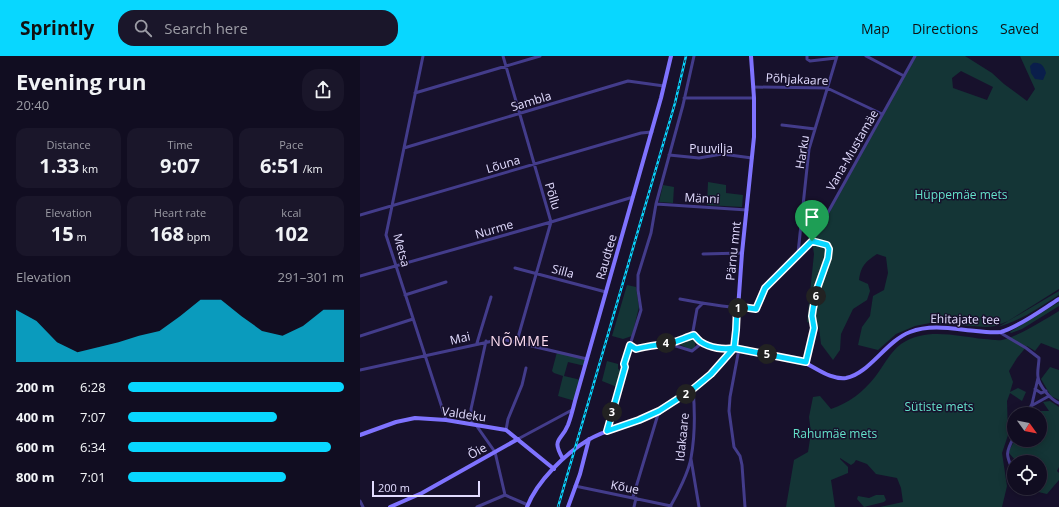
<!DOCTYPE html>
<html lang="en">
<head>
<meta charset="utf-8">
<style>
	body { margin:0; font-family:"Open Sans",sans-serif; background:#1a162a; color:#f1f3f6; height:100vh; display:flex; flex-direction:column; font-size:15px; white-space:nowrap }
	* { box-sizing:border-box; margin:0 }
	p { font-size:13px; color:#9c9ca5 }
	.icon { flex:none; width:22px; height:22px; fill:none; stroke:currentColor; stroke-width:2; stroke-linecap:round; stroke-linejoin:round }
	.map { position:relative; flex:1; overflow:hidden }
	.details { display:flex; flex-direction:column; background:#110d21; width:360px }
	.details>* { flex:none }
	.needle { width:26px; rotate:123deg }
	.buttons { position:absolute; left:647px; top:351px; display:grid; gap:8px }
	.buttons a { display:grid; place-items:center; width:40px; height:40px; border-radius:50%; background:#110d21; box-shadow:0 2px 10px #0003,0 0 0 1px #302d3f; font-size:20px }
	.scale { position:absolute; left:12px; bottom:10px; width:108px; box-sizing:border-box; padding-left:4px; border:2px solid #e2dcff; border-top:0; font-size:11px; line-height:14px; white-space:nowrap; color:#e2dcff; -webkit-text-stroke:3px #17112c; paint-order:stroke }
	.pin { position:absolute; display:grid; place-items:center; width:34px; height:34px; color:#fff; margin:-41px -17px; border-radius:50% 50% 50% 0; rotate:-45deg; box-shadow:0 0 4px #0007 }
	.pin .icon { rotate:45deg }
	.km { position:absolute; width:20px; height:20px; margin:-10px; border-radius:50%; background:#222; color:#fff; font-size:11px; line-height:20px; text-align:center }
	.round { display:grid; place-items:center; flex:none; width:42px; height:42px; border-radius:16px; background:#1a162a }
	.headline { display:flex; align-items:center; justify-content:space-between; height:68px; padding:0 16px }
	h1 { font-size:22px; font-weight:700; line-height:30px }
	.stats { display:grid; grid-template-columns:repeat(3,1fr); gap:6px; height:68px; padding:4px 16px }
	.stats div { display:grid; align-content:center; border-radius:10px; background:#1a162a; text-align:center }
	.stats b { font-size:20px; font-weight:700 }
	.stats small { font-size:11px; font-weight:400 }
	.stats p { font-size:11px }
	.chart { height:112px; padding:8px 16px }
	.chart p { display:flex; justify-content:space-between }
	.chart svg { width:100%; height:72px; margin-top:4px; fill:#08d7ff; opacity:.7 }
	ul { padding:0 16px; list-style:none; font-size:13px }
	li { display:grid; grid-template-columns:64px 48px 1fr; align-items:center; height:30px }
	li i { height:10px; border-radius:5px; background:#08d7ff }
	header { display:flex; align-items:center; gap:24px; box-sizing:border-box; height:56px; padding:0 20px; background:#08d7ff; color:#111 }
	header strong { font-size:19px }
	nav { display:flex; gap:22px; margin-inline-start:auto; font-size:14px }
	.search { width:280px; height:36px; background:#1a162a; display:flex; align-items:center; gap:10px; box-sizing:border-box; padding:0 14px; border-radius:16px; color:#9c9ca5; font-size:15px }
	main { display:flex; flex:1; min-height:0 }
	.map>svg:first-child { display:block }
	.green { fill:#143536; fill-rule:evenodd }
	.water { fill:#0a1e4b }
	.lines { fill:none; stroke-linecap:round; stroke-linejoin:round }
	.street { stroke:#433c8b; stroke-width:3 }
	.secondary { stroke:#7f73ff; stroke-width:4 }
	.rail-casing { stroke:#08d7ff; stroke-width:2.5 }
	.rail { stroke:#17112c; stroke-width:1; stroke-dasharray:3; stroke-linecap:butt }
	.route-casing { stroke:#fff; stroke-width:8 }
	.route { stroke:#08d7ff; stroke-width:5 }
	.labels { text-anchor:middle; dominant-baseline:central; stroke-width:3; stroke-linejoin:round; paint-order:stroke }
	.street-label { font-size:12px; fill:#e2dcff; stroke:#17112c }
	.park-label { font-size:12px; fill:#64e2ca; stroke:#17112c }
	.quarter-label { font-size:14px; letter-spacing:1px; fill:#ffdef1; stroke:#17112c }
</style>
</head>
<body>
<header>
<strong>Sprintly</strong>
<div class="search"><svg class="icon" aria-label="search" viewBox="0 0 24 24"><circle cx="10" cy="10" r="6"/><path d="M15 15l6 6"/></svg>Search here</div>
<nav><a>Map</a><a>Directions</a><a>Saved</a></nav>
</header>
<main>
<section class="details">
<div class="headline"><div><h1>Evening run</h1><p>20:40</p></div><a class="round"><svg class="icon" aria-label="share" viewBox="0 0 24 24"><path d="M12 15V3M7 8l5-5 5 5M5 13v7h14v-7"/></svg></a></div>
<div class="stats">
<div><p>Distance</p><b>1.33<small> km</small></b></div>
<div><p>Time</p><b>9:07</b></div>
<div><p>Pace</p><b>6:51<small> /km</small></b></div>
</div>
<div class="stats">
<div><p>Elevation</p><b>15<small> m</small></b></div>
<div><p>Heart rate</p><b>168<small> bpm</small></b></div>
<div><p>kcal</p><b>102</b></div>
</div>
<div class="chart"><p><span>Elevation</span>291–301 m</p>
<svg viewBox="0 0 160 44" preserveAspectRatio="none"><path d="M0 44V12L10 19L20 32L30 38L40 35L50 32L60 28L70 25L80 16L90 6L100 6L110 16L120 25L130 28L140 22L150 12L160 12V44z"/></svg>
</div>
<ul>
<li><b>200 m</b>6:28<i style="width:100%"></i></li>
<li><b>400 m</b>7:07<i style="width:69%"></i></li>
<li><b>600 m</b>6:34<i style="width:94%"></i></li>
<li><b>800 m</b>7:01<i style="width:73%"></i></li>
</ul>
</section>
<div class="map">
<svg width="699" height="451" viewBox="0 0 699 451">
	<rect width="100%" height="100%" fill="#17112c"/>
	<path class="green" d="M555 0H605L632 17 644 28 667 45 675 33 660 0H699V233L648 265 636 270 626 271 570 267 555 270 536 278 518 294 498 289 502 271 510 260 513 240 524 234 528 217 526 201 517 198C505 206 501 210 499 224L508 228 510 235 507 244 493 253 481 278 480 294 473 304 461 288 459 271 447 266 454 198 452 185ZM601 15 633 31 627 44 593 32 592 22Z
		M348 126 366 129V137L383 139 382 151 347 149Z
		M303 129 314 131 313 147 299 146Z
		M267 229 276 231 279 251 272 280 263 283 252 280Z
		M699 235V239C680 251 660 265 638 271Z
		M699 246V250L662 273 651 277 650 276Z
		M699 255V294L681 287 675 295 667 290 657 302 649 315 653 326 650 336 658 332 666 336 662 345 650 337 647 345 648 379 642 397 647 430 642 451H520L543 446 541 432 537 422 516 418 507 408 496 404 494 407 491 409 480 402V403L488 411V417L471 424 475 451H426L434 404 448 396 451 377 449 361 453 341 460 340 471 353C489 347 503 336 515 321 523 311 530 296 541 288 565 271 597 280 624 283 630 283 637 285 642 284 659 280 684 264 699 255Z
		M332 283 335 284V291L333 293H329L317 287 318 285Z
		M197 296 227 303 225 310 208 306 204 320 221 324 215 345 198 340 203 320 194 317 192 315Z
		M247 305 258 308V313L262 315 257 331 242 325Z
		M690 311 699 314V344L691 340 681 323Z
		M690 345 699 351V411L697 415 699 417V424L687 438 670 434 671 432H680V406H657L648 396 655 384H680V358H669L671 355H689L683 346Z
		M516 439H524L526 444 524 446 504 451 497 443 498 440 509 442Z"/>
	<path class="water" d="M673 7C681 6 684 10 686 17L683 24 675 23 671 17 670 10Z"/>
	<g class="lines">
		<path class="street" d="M63 0 26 179 86 364
			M143 0 191 166 157 285
			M447 0V3L450 5 476 2
			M506 0 544 20
			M393 31 467 32 522 58
			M55 37 180 0
			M324 42H394
			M422 69 455 73
			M44 92 268 25 304 30
			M309 99 339 102 362 98 392 102
			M296 148 387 154
			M0 159 281 77 292 76
			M438 197 449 93 477 0
			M343 198 382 197
			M155 212 246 236
			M0 220 191 166 273 141
			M45 239 86 226
			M320 243C346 248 370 252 396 253L405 232 452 185 555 0
			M639 276 666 292 679 302C679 308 677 315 678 321 679 330 691 344 699 347
			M334 279 342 287 365 293 374 292
			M334 279 333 275 337 253 343 247
			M0 280 53 263
			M117 287 131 241
			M312 287 316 290 332 295 342 287
			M270 289 276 293C287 290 299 289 310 287 317 286 326 281 334 279
			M379 293 370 341 369 355 374 391 380 400 382 409 385 451
			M446 306 454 272 452 260 453 253 457 233 467 202 469 193 467 189 452 185
			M0 314 142 283 227 303
			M675 333 681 337 686 335
			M671 350 689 340
			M667 358 672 348 678 322
			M112 368 111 353 126 285
			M116 369 135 396 145 439 168 449
			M146 374 148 363 162 329 166 312
			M247 375 265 311 264 308 281 254 278 234V219L291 177 296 148 323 49 334 0
			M654 381C644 399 647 400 654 417
			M158 383 212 354
			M331 403 339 451
			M215 430 311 450
			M657 432V433
			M273 441 299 355
			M0 445 3 451
			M117 451 145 439
			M274 451 276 442
			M310 451C317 439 329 415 331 402 335 380 335 355 333 333"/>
		<path class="secondary" d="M374 292 438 304C454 309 468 324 486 322 509 318 526 285 550 276 571 268 594 273 616 275 624 276 633 277 641 276 659 271 683 253 699 243
			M0 379 36 366 55 362 86 364 146 374 194 413
			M203 403C191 382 201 386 208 369 211 361 213 353 215 345L301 42 311 0
			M30 451 62 437 158 383
			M167 451C177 425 205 398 228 384 244 374 262 371 279 364 306 353 360 319 373 293 375 289 375 284 376 281L382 197 394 81V42L391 0
			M208 451 220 418 229 383"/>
		<defs>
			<path id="rail" d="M198 451 315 47 326 0"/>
		</defs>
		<use href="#rail" class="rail-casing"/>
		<use href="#rail" class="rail"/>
	</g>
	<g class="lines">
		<defs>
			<path id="route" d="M452 185 405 232 396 253 382 251 377 252 376 274 374 292 351 318 333 333 299 355 279 364 247 375 265 311 264 308 270 289 276 293C287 290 299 289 310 287 318 286 326 281 334 279 336 281 339 285 341 286 350 292 364 294 374 292L446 306 454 272 452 260 453 253 457 233 468 202 469 193 467 189 452 185"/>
		</defs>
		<use href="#route" class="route-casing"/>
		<use href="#route" class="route"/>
	</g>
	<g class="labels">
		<g class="street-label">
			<text transform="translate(437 23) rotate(3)">Põhjakaare</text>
			<text transform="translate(171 45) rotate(-17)">Sambla</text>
			<text x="351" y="92">Puuvilja</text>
			<text transform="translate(492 94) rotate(-60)">Vana-Mustamäe</text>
			<text transform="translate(442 96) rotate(-81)">Harku</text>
			<text transform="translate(143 108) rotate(-16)">Lõuna</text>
			<text transform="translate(193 140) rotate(73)">Põllu</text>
			<text transform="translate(342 142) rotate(3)">Männi</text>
			<text transform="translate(134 173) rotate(-16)">Nurme</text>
			<text transform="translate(42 194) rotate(75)">Metsa</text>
			<text transform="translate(373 195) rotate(-84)">Pärnu mnt</text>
			<text transform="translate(246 201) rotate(-74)">Raudtee</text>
			<text transform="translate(203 215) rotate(15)">Silla</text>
			<text transform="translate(605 263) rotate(1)">Ehitajate tee</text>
			<text transform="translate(100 282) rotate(-13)">Mai</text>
			<text transform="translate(104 358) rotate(8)">Valdeku</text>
			<text transform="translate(322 381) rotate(-84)">Idakaare</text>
			<text transform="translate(117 395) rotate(-29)">Õie</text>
			<text transform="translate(265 431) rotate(11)">Kõue</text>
		</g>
		<g class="park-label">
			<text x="601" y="138">Hüppemäe mets</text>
			<text x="579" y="350">Sütiste mets</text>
			<text x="475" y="377">Rahumäe mets</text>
		</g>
		<g class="quarter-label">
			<text x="160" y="284">NÕMME</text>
		</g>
	</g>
</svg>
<div class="buttons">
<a><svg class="needle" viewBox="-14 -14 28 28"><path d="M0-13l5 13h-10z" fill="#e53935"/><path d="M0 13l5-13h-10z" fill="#9c9ca5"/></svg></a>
<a><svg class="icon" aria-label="locate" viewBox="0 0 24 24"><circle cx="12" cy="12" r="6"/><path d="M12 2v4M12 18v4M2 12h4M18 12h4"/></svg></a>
</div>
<div class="scale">200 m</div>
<div class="pin" style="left:452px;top:185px;background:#1e9e55"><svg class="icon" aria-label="arrive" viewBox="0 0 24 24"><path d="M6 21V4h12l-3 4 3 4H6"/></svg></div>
<b class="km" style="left:378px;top:252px">1</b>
<b class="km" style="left:326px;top:338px">2</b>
<b class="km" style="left:252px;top:356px">3</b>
<b class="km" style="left:306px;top:287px">4</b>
<b class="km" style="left:407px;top:298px">5</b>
<b class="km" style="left:456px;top:240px">6</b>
</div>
</main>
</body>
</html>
